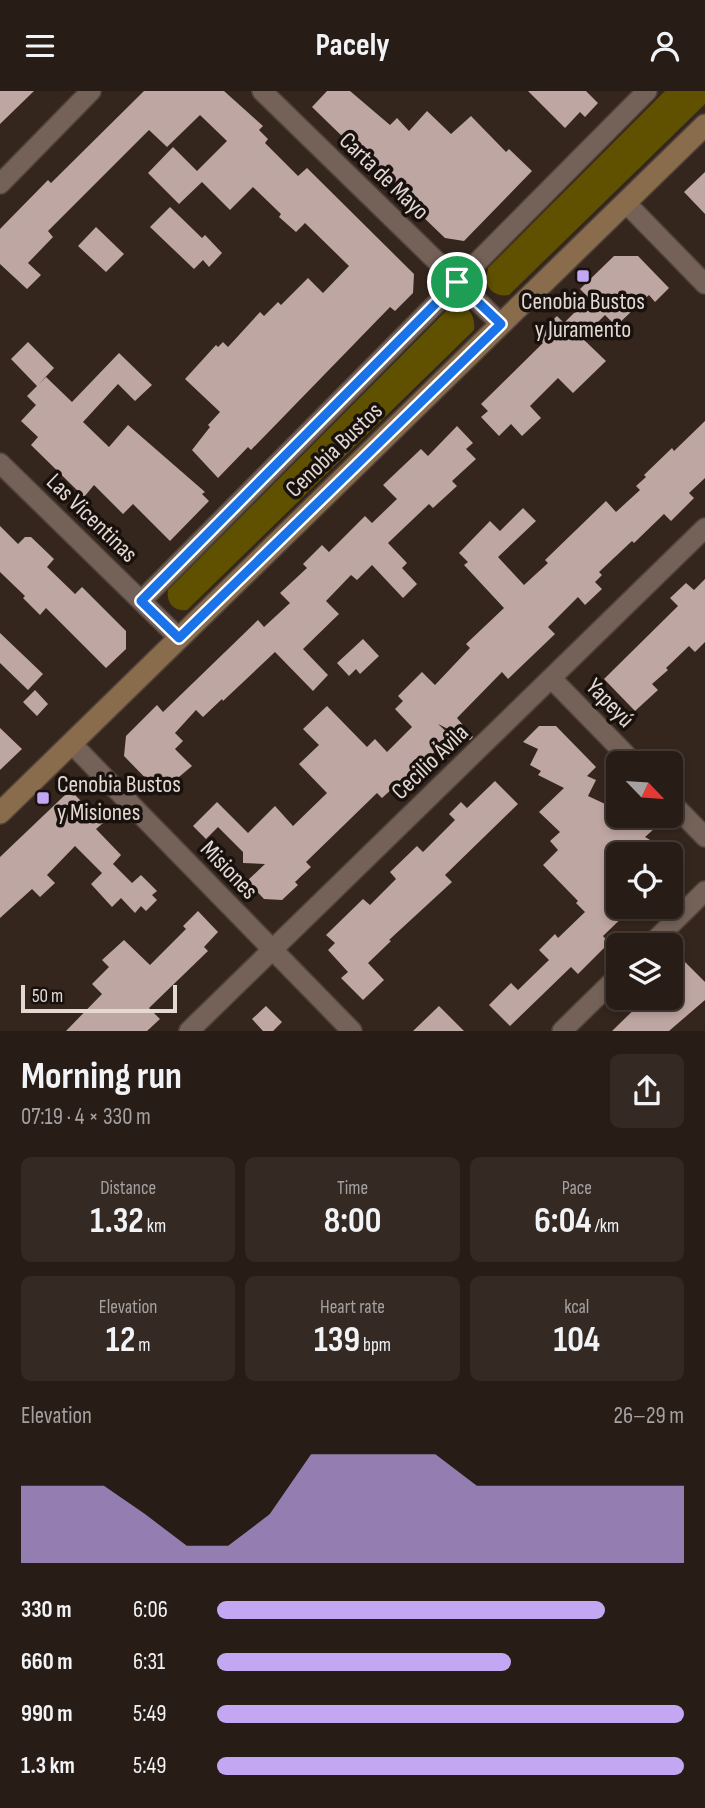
<!DOCTYPE html>
<html lang="en">
<head>
<meta charset="utf-8">
<style>
	body { margin:0; font-family:"Sofia Sans Condensed",sans-serif; background:#342923; color:#f1f3f6; height:100vh; display:flex; flex-direction:column; font-size:26px; white-space:nowrap }
	* { box-sizing:border-box; margin:0 }
	p { font-size:23px; color:#a5a1a1 }
	.icon { flex:none; width:38px; height:38px; fill:none; stroke:currentColor; stroke-width:2; stroke-linecap:round; stroke-linejoin:round }
	.map { position:relative; height:940px; overflow:hidden }
	.drawer { display:flex; flex-direction:column; background:#281c16; flex:1 }
	.drawer>* { flex:none }
	.needle { width:46px; rotate:115deg }
	.fabs { position:absolute; left:606px; top:660px; display:grid; gap:14px }
	.fabs a { display:grid; place-items:center; width:77px; height:77px; border-radius:10px; background:#281c16; box-shadow:0 4px 10px #0003,0 0 0 2px #443a35; font-size:35px }
	.scale { position:absolute; left:21px; bottom:18px; width:156px; box-sizing:border-box; padding-left:7px; border:4px solid #e3d8d2; border-top:0; font-size:19px; line-height:24px; white-space:nowrap; color:#e3d8d2; -webkit-text-stroke:5px #18110d; paint-order:stroke }
	.pin { position:absolute; display:grid; place-items:center; width:60px; height:60px; color:#fff; margin:-30px; border:4px solid #fff; border-radius:50%; box-shadow:0 2px 7px #0007 }
	.round { display:grid; place-items:center; flex:none; width:74px; height:74px; border-radius:10px; background:#342923 }
	.headline { display:flex; align-items:center; justify-content:space-between; height:119px; padding:0 21px }
	h1 { font-size:38px; font-weight:700; line-height:52px }
	.stats { display:grid; grid-template-columns:repeat(3,1fr); gap:10px; height:119px; padding:7px 21px }
	.stats div { display:grid; align-content:center; border-radius:10px; background:#342923; text-align:center }
	.stats b { font-size:35px; font-weight:700 }
	.stats small { font-size:19px; font-weight:400 }
	.stats p { font-size:19px }
	.chart { height:196px; padding:14px 21px }
	.chart p { display:flex; justify-content:space-between }
	.chart svg { width:100%; height:126px; margin-top:7px; fill:#c3a7f2; opacity:.7 }
	ul { padding:0 21px; list-style:none; font-size:23px }
	li { display:grid; grid-template-columns:112px 84px 1fr; align-items:center; height:52px }
	li i { height:18px; border-radius:9px; background:#c3a7f2 }
	header { display:flex; justify-content:space-between; align-items:center; height:91px; padding:0 21px; background:#281c16; font-size:32px; font-weight:700 }
	.map>svg:first-child { display:block }
	.green { fill:#5f5100 }
	.building { fill:#bea6a2 }
	.lines { fill:none; stroke-linecap:round; stroke-linejoin:round }
	.street-casing { stroke:#50433b; stroke-width:22 }
	.secondary-casing { stroke:#50433b; stroke-width:24 }
	.street { stroke:#746258; stroke-width:19 }
	.secondary { stroke:#896c4c; stroke-width:21 }
	.route-casing { stroke:#fff; stroke-width:14 }
	.route { stroke:#1a73e8; stroke-width:9 }
	.poi-dot { fill:#c3a7f2; stroke:#18110d; stroke-width:2.5 }
	.labels { text-anchor:middle; dominant-baseline:central; stroke-width:7; stroke-linejoin:round; paint-order:stroke }
	.street-label { font-size:24px; fill:#e3d8d2; stroke:#18110d }
	.poi-label { font-size:24px; fill:#e3d8d2; stroke:#18110d }
</style>
</head>
<body>
<header><svg class="icon" aria-label="menu" viewBox="0 0 24 24"><path d="M4 6h16M4 12h16M4 18h16"/></svg>Pacely<svg class="icon" aria-label="person" viewBox="0 0 24 24"><circle cx="12" cy="8" r="4"/><path d="M4 21q1-7 8-7t8 7"/></svg></header>
<div class="map">
<svg width="705" height="940" viewBox="0 0 705 940">
	<rect width="100%" height="100%" fill="#35261d"/>
	<path class="green" d="M665 0H705V13L509 204C498 206 489 201 486 190L488 177Z
		M452 214C467 213 476 223 474 239L187 519C174 521 166 512 168 499Z"/>
	<path class="building" d="M0 0H34L0 33Z
		M144 0H224L263 35 259 39 268 48 265 52 298 85 307 77 414 183 413 202 395 220 390 216 251 359 248 356 218 387 192 359 210 336 208 334 220 321 185 288 216 254 218 256 223 251 228 256 260 221 264 225 278 211 281 214 308 187 323 202 349 175 305 132 296 141 279 126 281 123 253 96 230 119 202 91 179 113 148 82 173 56 197 80 227 50 200 24 167 56 149 39 48 140 53 146 28 172 41 184 27 198 0 173V138L48 89 51 92Z
		M327 0H350L390 34 397 27 409 40 427 20 451 43 471 25 506 61 509 58 532 80 464 150 445 147 420 123 425 118 401 95 399 97 348 45 345 48 312 16Z
		M528 0H586L598 12 585 26 580 21 565 37Z
		M705 81V123L684 101Z
		M170 116 202 147 205 144 222 162 209 176 203 169 194 178 150 136Z
		M96 136 124 163 106 181 78 155Z
		M614 165H638L669 197 655 211 649 204 616 235 605 224 582 247 606 270 573 302 558 287 530 315 541 327 522 345 511 333 499 345 481 326 488 320 481 313 543 252 536 245 557 225 564 232 589 207 580 198Z
		M28 251 54 277 38 294 46 286 72 311 119 262 152 294 135 310 118 293 83 331 109 356 128 334 205 401 202 403 209 410 170 450 133 413 123 423 94 394 84 406 31 354 38 346 21 330 36 314 27 305 37 295 11 268Z
		M705 330V387L689 402 694 407 671 430 664 423 634 452 632 450 599 481 602 484 595 491 602 498 585 514 578 506 548 536 555 543 508 588 502 581 457 627 473 646 470 649 438 633 451 645 396 699 393 697 382 707 377 702 306 771 311 776 295 791 298 794 282 809 264 808 247 790 265 773 243 772V761L218 736 206 748 193 735 217 711 248 742 275 715 293 735 327 702 299 673 319 654 303 638 327 615 367 656 375 648 387 661 412 636 395 618 403 610 398 605 422 581 435 594 470 557 466 553 504 517 464 474 468 471 459 462 490 430 500 440 523 417 536 430 498 466 524 494 548 472 545 469 606 410 616 421 640 399 636 395 646 386 644 384 672 357 674 360Z
		M457 335 473 352 466 358 476 368 452 390 457 395 433 417 429 413 388 452 407 472 402 477 417 493 403 507 372 474 357 489 351 484 326 510 339 523 303 558 328 584 313 600 275 561 223 610 222 608 203 626 196 619 175 642 183 650 175 658 192 675 160 702 124 665 126 645 157 614 163 621 258 529 264 536 290 512 280 502 307 477 303 473 322 454 329 461 365 425 372 432 397 408 383 394 421 358 428 365Z
		M0 435 18 453 25 446H31L54 468 47 476 75 503 82 496 126 540V558L106 577 46 517 40 524 23 507 25 505 0 481Z
		M705 488V551L695 561 689 555 666 577 668 579 652 593 658 599 635 620 604 588 678 515 670 507 686 492 694 499Z
		M0 542 43 583 28 599 0 572Z
		M363 548 379 565 360 583 356 578 349 585 337 572Z
		M35 599 48 613 37 625 23 611Z
		M539 635H556L596 676 587 685 596 689 588 705 618 719V724H644L655 737 645 746 652 750 646 763H618V816H633L603 845 609 852 578 883 571 876 510 935 489 914 511 892 518 899 549 869 539 859 555 843 558 847 585 821 576 812 578 810 543 774 558 759 550 750 560 741 539 721 564 697 538 684 541 680 530 674 538 658 523 651Z
		M0 637 22 658 0 679Z
		M495 690 518 713 445 784 452 791 389 849 391 850 368 872 384 889 363 909 341 887 348 881 328 859 335 852 326 844 363 808 370 814 396 788 390 781 417 755 423 761 455 729 449 723 461 711 467 717Z
		M65 704H75L103 732 96 738 121 764 113 773 132 792 141 784 157 800 152 804 157 809 146 820 141 815 135 822 121 807 112 816 91 793 102 782 75 755 47 784 55 792 40 806 32 798 0 827V766Z
		M198 820 218 841 204 856 208 860 149 917 160 928 147 940H66L102 903 92 893 109 876 102 869 124 849 150 874 186 838 183 835Z
		M670 856 705 891V909L669 940H612L647 906H670Z
		M266 915 282 931 273 940H263L252 928Z
		M439 915 464 940H413Z"/>
	<g class="lines">
		<defs>
			<path id="street" d="M262 0 501 233
				M0 93 91 0
				M626 112 705 193
				M0 372 179 547
				M141 510 647 0
				M551 587 634 672
				M71 652 352 940
				M670 710 705 746
				M650 854 705 800
				M189 940 705 437
				M562 940 618 885"/>
			<path id="secondary" d="M0 722 705 34"/>
		</defs>
		<use href="#street" class="street-casing"/>
		<use href="#secondary" class="secondary-casing"/>
		<use href="#street" class="street"/>
		<use href="#secondary" class="secondary"/>
	</g>
	<g class="lines">
		<defs>
			<path id="route" d="M457 191 501 233 179 547 141 510Z"/>
		</defs>
		<use href="#route" class="route-casing"/>
		<use href="#route" class="route"/>
	</g>
	<g class="poi-dot">
		<rect x="576" y="178" width="14" height="14" rx="3.5"/>
		<rect x="36" y="700" width="14" height="14" rx="3.5"/>
	</g>
	<g class="labels">
		<g class="street-label">
			<text transform="translate(384 85) rotate(44)">Carta de Mayo</text>
			<text transform="translate(334 359) rotate(-44)">Cenobia Bustos</text>
			<text transform="translate(92 427) rotate(44)">Las Vicentinas</text>
			<text transform="translate(610 612) rotate(46)">Yapeyú</text>
			<text transform="translate(430 671) rotate(-44)">Cecilio Ávila</text>
			<text transform="translate(229 779) rotate(46)">Misiones</text>
		</g>
		<g class="poi-label">
			<text x="583" y="210">Cenobia Bustos<tspan x="583" dy="28">y Juramento</tspan></text>
			<text x="57" y="693" text-anchor="start">Cenobia Bustos<tspan x="57" dy="28">y Misiones</tspan></text>
		</g>
	</g>
</svg>
<div class="fabs">
<a><svg class="needle" viewBox="-14 -14 28 28"><path d="M0-13l5 13h-10z" fill="#e53935"/><path d="M0 13l5-13h-10z" fill="#a5a1a1"/></svg></a>
<a><svg class="icon" aria-label="locate" viewBox="0 0 24 24"><circle cx="12" cy="12" r="6"/><path d="M12 2v4M12 18v4M2 12h4M18 12h4"/></svg></a>
<a><svg class="icon" aria-label="layers" viewBox="0 0 24 24"><path d="M12 4l9 5-9 5-9-5zM3 14l9 5 9-5"/></svg></a>
</div>
<div class="scale">50 m</div>
<div class="pin" style="left:457px;top:191px;background:#1e9e55"><svg class="icon" aria-label="arrive" viewBox="0 0 24 24"><path d="M6 21V4h12l-3 4 3 4H6"/></svg></div>
</div>
<section class="drawer">
<div class="headline"><div><h1>Morning run</h1><p>07:19 · 4 × 330 m</p></div><a class="round"><svg class="icon" aria-label="share" viewBox="0 0 24 24"><path d="M12 15V3M7 8l5-5 5 5M5 13v7h14v-7"/></svg></a></div>
<div class="stats">
<div><p>Distance</p><b>1.32<small> km</small></b></div>
<div><p>Time</p><b>8:00</b></div>
<div><p>Pace</p><b>6:04<small> /km</small></b></div>
</div>
<div class="stats">
<div><p>Elevation</p><b>12<small> m</small></b></div>
<div><p>Heart rate</p><b>139<small> bpm</small></b></div>
<div><p>kcal</p><b>104</b></div>
</div>
<div class="chart"><p><span>Elevation</span>26–29 m</p>
<svg viewBox="0 0 160 44" preserveAspectRatio="none"><path d="M0 44V17L10 17L20 17L30 27L40 38L50 38L60 27L70 6L80 6L90 6L100 6L110 17L120 17L130 17L140 17L150 17L160 17V44z"/></svg>
</div>
<ul>
<li><b>330 m</b>6:06<i style="width:83%"></i></li>
<li><b>660 m</b>6:31<i style="width:63%"></i></li>
<li><b>990 m</b>5:49<i style="width:100%"></i></li>
<li><b>1.3 km</b>5:49<i style="width:100%"></i></li>
</ul>
</section>
</body>
</html>
